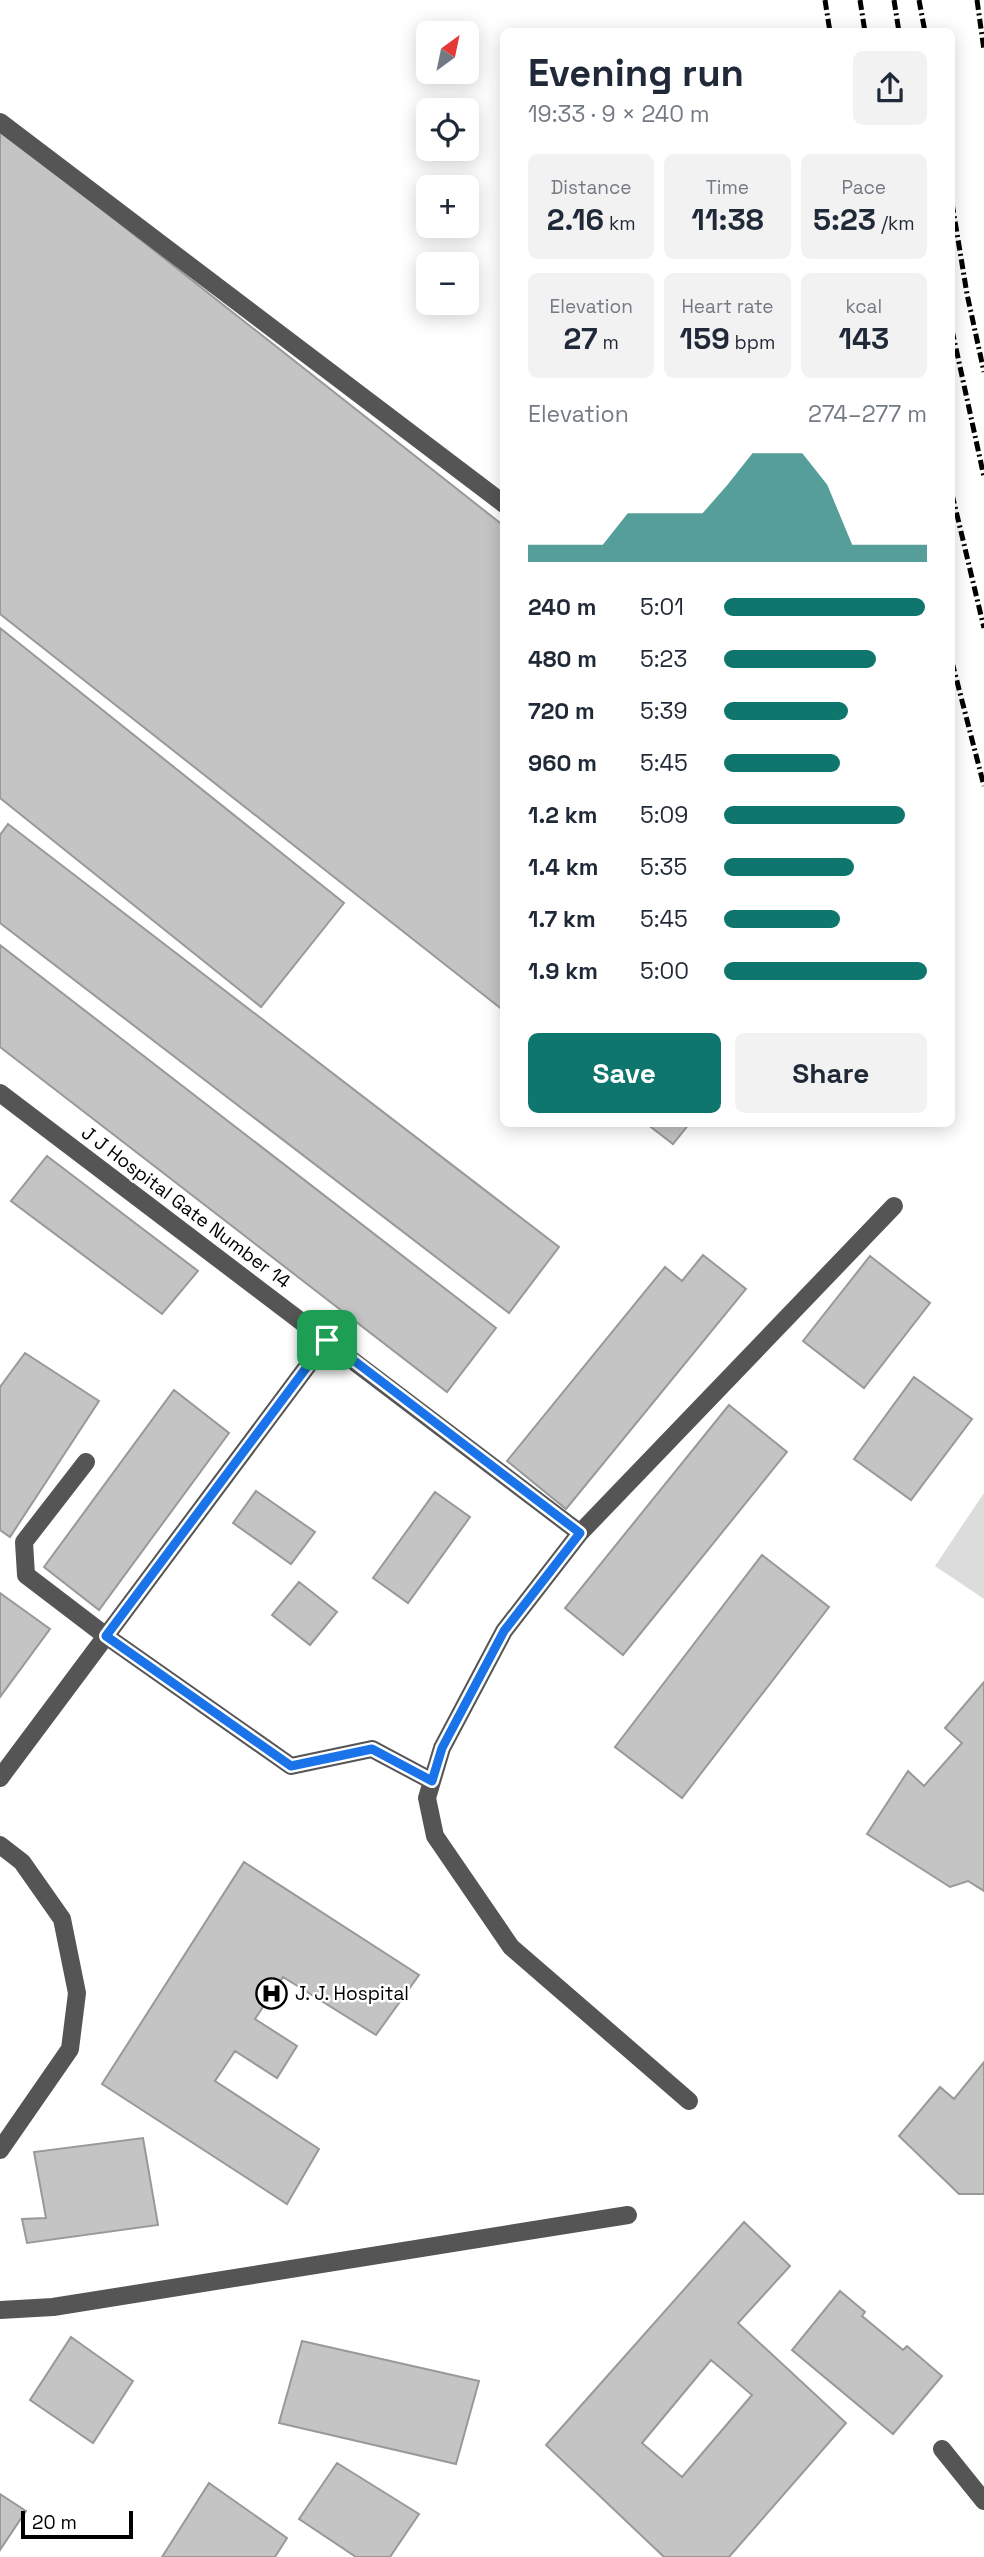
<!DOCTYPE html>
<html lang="en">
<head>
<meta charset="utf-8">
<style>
	body { margin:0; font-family:"Space Grotesk",sans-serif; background:#f2f2f3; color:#1f2937; height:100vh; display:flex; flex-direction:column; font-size:26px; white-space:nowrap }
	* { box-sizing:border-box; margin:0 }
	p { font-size:23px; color:#747a83 }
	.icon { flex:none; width:38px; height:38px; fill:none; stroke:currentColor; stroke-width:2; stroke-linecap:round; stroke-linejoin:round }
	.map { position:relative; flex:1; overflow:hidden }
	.details { position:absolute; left:500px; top:28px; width:455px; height:1099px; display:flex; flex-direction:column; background:#fff; border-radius:10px; box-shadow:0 4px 18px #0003 }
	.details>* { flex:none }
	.needle { width:46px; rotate:33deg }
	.buttons { position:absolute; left:416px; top:21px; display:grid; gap:14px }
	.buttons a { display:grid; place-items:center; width:63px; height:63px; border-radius:10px; background:#fff; box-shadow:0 4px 18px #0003; font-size:35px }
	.scale { position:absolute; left:21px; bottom:18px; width:112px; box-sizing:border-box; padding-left:7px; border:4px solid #000; border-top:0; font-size:19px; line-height:24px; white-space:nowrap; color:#000; -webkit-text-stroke:5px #fff; paint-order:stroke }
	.pin { position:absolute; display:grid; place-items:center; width:60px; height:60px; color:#fff; margin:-30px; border-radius:14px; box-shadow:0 4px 10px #0006 }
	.round { display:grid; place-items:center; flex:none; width:74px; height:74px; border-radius:10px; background:#f2f2f3 }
	.head { display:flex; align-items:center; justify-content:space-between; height:119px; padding:0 28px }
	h1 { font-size:38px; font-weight:600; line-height:52px }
	.metrics { display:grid; grid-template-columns:repeat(3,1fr); gap:10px; height:119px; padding:7px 28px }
	.metrics div { display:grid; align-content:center; border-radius:10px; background:#f2f2f3; text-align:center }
	.metrics b { font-size:30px; font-weight:600 }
	.metrics small { font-size:19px; font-weight:400 }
	.metrics p { font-size:19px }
	.chart { height:196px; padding:14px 28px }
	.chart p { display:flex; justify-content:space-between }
	.chart svg { width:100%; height:126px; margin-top:7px; fill:#0f766e; opacity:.7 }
	.button { display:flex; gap:14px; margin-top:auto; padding:14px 28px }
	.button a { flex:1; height:80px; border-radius:10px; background:#0f766e; color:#fff; font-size:28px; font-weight:600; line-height:80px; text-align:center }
	.button a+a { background:#f2f2f3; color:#1f2937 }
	ul { padding:0 28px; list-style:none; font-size:23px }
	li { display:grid; grid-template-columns:112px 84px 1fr; align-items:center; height:52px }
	li i { height:18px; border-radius:9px; background:#0f766e }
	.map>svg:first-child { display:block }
	.green { fill:#dcdcdc }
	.building { fill:#c4c4c4; stroke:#999; stroke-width:2; fill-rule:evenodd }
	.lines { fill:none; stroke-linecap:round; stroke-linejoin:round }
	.minor { stroke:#555; stroke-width:18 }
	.rail { stroke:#000; stroke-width:5; stroke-dasharray:10 3.5 2 3.5; stroke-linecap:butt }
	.route-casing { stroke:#fff; stroke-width:14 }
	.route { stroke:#1a73e8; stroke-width:9 }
	.labels { text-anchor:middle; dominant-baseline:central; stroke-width:5; stroke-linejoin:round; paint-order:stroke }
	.street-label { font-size:19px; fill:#000; stroke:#fff }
	.poi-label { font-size:19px; fill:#000; stroke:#fff; text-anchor:start }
</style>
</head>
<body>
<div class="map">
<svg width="984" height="2557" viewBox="0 0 984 2557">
	<rect width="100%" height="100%" fill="#fff"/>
	<path class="green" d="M984 1493V1599L935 1566Z"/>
	<path class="building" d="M0 129 504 526V1011L0 614Z
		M0 628 344 903 261 1007 0 798Z
		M8 824 559 1247 509 1313 0 923V835Z
		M0 945 496 1328 447 1392 0 1047Z
		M647 1124H689L673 1144Z
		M47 1156 198 1271 162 1314 11 1201Z
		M703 1255 746 1289 566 1509 507 1461 665 1267 682 1281Z
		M870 1256 930 1303 864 1388 803 1341Z
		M25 1353 99 1401 10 1537 0 1530V1387Z
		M914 1377 972 1419 911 1500 854 1459Z
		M174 1390 229 1433 99 1610 44 1567Z
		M729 1405 787 1452 623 1655 565 1608Z
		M256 1491 315 1532 291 1564 233 1523Z
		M435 1492 470 1517 408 1603 373 1578Z
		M762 1555 829 1607 682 1798 615 1747Z
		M299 1582 337 1612 310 1645 272 1615Z
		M0 1593 50 1629 0 1697Z
		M984 1682V1891L968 1881 950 1887 867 1834 908 1771 924 1786 962 1743 945 1728Z
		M244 1862 419 1975 376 2035 283 1977 255 2019 297 2046 277 2078 235 2051 215 2081 319 2149 287 2204 102 2084Z
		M984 2062V2194H959L899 2136 940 2087 954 2099Z
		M143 2138 158 2225 27 2243 22 2219 46 2218 34 2152Z
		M744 2222 790 2266 738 2323 846 2423 729 2557H664L546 2445ZM711 2360 752 2395 682 2477 642 2443Z
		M840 2291 865 2312 862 2316 903 2350 907 2346 942 2376 893 2434 792 2350Z
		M71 2337 133 2381 93 2443 30 2400Z
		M302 2341 479 2381 456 2464 279 2423Z
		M337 2463 419 2514 390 2557H356L299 2519Z
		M209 2483 287 2538 275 2557H162Z
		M0 2494 26 2511 0 2550Z"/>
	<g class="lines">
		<path class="minor" d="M0 122 504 504
			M0 1093 580 1533
			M86 1462 24 1542 26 1575 106 1636 291 1766 372 1749 432 1781
			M0 1778 327 1340
			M0 1845 22 1862 62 1919 77 1993 70 2049 0 2150
			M689 2101 511 1947 435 1836 427 1798 442 1748 504 1631 580 1533 894 1206
			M0 2310 53 2307 628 2215
			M942 2449 984 2501"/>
		<path class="rail" d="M825 0 830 32
			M860 0 865 32
			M894 0 899 32
			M919 0 925 32
			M977 0 984 50
			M952 203 967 294 984 372
			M952 330 984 477
			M952 494 984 628
			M952 662 984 786"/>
	</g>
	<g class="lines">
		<defs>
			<path id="route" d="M327 1340 580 1533 504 1631 442 1748 432 1781 372 1749 291 1766 106 1636Z"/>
		</defs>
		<use href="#route" class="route-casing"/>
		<use href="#route" class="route"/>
	</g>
	<defs>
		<symbol id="hospital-ring" viewBox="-11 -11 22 22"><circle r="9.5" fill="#fff" stroke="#000" stroke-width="1.5"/><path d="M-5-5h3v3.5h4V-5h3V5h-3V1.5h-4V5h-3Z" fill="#000"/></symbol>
	</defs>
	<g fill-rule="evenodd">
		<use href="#hospital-ring" x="254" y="1976" width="35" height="35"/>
	</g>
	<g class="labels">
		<g class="street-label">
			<text transform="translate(186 1207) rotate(37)">J J Hospital Gate Number 14</text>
		</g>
		<g class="poi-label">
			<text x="295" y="1993">J. J. Hospital</text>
		</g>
	</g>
</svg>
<div class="buttons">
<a><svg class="needle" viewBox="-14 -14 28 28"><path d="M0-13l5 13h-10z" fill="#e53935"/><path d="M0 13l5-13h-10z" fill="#747a83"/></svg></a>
<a><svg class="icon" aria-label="locate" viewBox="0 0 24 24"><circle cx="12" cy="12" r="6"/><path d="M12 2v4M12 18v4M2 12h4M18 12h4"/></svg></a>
<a>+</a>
<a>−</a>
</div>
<div class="scale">20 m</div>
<div class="pin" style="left:327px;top:1340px;background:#1e9e55"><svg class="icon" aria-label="arrive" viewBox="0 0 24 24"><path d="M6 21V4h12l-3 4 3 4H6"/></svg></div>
<section class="details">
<div class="head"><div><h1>Evening run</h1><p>19:33 · 9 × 240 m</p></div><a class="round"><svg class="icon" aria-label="share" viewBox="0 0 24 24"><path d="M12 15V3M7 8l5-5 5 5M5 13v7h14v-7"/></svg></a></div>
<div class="metrics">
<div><p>Distance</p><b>2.16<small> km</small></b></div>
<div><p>Time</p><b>11:38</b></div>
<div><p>Pace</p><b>5:23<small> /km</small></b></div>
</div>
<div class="metrics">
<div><p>Elevation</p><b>27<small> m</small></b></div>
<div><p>Heart rate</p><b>159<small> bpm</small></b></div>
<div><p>kcal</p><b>143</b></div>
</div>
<div class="chart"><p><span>Elevation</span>274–277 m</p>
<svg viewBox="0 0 160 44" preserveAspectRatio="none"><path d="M0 44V38L10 38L20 38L30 38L40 27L50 27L60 27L70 27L80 17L90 6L100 6L110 6L120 17L130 38L140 38L150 38L160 38V44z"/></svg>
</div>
<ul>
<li><b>240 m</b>5:01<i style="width:99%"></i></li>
<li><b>480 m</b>5:23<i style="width:75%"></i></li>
<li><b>720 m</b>5:39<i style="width:61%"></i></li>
<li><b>960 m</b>5:45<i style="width:57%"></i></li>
<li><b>1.2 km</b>5:09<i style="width:89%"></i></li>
<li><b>1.4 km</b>5:35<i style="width:64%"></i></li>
<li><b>1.7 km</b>5:45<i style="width:57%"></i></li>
<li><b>1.9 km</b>5:00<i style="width:100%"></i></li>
</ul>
<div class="button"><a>Save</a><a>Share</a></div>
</section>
</div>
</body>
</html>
